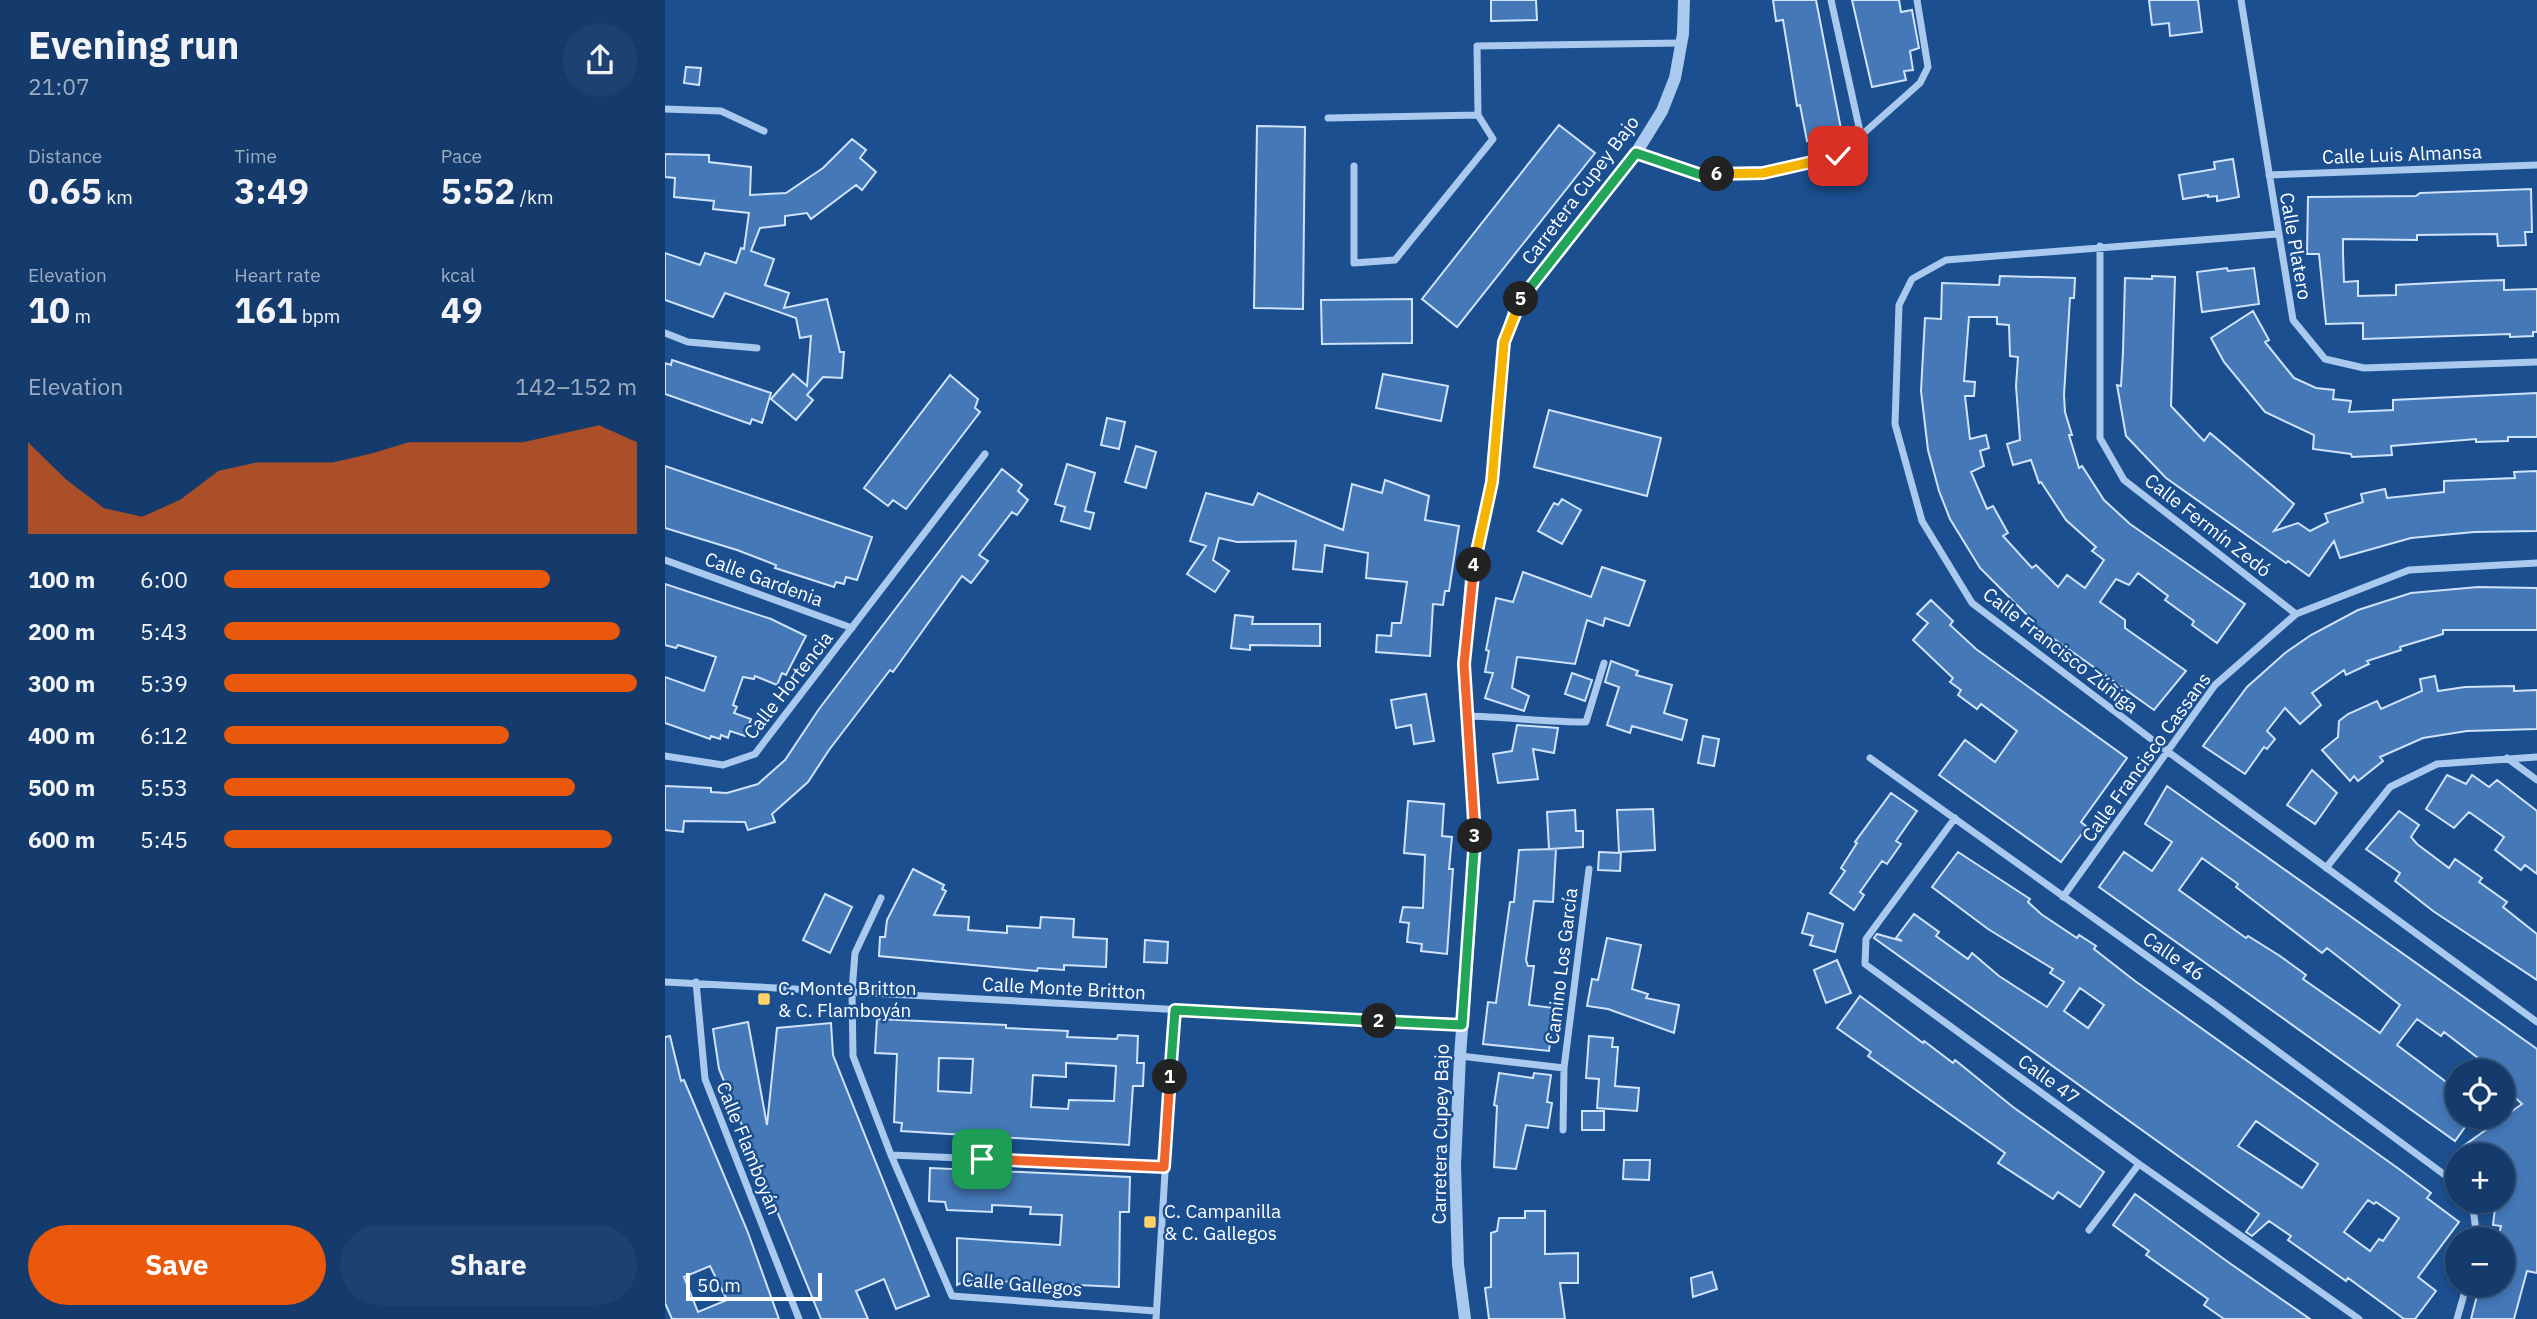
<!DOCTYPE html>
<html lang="en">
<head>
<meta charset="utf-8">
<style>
	body { margin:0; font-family:"IBM Plex Sans",sans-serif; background:#1d4271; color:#f1f3f6; height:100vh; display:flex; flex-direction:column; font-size:26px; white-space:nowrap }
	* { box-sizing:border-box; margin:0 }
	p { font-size:23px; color:#9dadc1 }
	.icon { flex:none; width:38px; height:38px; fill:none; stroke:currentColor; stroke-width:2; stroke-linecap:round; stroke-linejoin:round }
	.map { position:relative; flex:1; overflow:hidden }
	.details { display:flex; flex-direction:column; background:#143b6b; width:665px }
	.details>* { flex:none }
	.controls { position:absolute; left:1780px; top:1059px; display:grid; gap:14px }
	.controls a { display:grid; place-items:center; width:70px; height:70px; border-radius:50%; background:#143b6b; box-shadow:0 4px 10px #0003,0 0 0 2px #33557e; font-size:35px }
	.scale { position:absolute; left:21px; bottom:18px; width:136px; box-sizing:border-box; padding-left:7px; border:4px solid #fff; border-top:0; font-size:19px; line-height:24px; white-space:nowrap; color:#fff; -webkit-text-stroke:5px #1b4f8f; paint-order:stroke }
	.pin { position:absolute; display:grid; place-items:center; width:60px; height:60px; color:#fff; margin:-30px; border-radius:14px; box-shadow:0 4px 10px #0006 }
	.km { position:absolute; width:35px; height:35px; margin:-18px; border-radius:50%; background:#222; color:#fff; font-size:19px; line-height:35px; text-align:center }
	.round { display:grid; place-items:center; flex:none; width:74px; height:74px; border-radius:37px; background:#1d4271 }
	.summary { display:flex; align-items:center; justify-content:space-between; height:119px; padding:0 28px }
	h1 { font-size:38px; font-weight:700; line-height:52px }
	.stats { display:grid; grid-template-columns:repeat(3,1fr); gap:10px; height:119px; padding:7px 28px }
	.stats div { display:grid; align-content:center }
	.stats b { font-size:35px; font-weight:700 }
	.stats small { font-size:19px; font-weight:400 }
	.stats p { font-size:19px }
	.chart { height:196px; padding:14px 28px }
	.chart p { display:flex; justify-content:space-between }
	.chart svg { width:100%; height:126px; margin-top:7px; fill:#ea580c; opacity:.7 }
	.button { display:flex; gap:14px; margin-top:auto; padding:14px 28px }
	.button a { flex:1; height:80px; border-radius:42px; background:#ea580c; color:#fff; font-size:28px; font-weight:700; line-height:80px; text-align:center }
	.button a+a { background:#1d4271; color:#f1f3f6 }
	ul { padding:0 28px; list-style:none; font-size:23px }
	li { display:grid; grid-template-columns:112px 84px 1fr; align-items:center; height:52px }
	li i { height:18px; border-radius:9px; background:#ea580c }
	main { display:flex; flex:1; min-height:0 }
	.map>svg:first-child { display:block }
	.building { fill:#4478b7; stroke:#cfe3fa; stroke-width:2; fill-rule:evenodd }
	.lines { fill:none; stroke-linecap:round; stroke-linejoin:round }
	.minor { stroke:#a9c9ee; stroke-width:7 }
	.tertiary { stroke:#a9c9ee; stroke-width:12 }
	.split-1-casing { stroke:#fff; stroke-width:14 }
	.split-2-casing { stroke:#fff; stroke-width:14 }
	.split-3-casing { stroke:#fff; stroke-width:14 }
	.split-4-casing { stroke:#fff; stroke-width:14 }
	.split-5-casing { stroke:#fff; stroke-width:14 }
	.split-6-casing { stroke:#fff; stroke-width:14 }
	.split-7-casing { stroke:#fff; stroke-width:14 }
	.split-1 { stroke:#f0652b; stroke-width:9 }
	.split-2 { stroke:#22a559; stroke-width:9 }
	.split-3 { stroke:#22a559; stroke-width:9 }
	.split-4 { stroke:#f0652b; stroke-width:9 }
	.split-5 { stroke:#f5b400; stroke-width:9 }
	.split-6 { stroke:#22a559; stroke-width:9 }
	.split-7 { stroke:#f5b400; stroke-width:9 }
	.poi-dot { fill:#ffd166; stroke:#1b4f8f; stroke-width:2.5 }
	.labels { text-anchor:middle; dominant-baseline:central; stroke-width:5; stroke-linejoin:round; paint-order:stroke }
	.street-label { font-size:19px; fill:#fff; stroke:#1b4f8f }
	.poi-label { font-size:19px; fill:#fff; stroke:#1b4f8f; text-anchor:start }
</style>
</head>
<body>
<main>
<section class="details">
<div class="summary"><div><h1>Evening run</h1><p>21:07</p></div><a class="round"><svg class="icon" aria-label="share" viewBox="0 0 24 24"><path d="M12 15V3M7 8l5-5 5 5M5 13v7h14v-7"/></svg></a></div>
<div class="stats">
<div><p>Distance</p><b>0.65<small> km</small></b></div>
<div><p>Time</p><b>3:49</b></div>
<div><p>Pace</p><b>5:52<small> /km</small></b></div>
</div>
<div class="stats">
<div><p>Elevation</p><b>10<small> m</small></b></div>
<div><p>Heart rate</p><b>161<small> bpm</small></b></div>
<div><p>kcal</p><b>49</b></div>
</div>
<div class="chart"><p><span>Elevation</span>142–152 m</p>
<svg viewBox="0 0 160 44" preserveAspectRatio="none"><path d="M0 44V12L10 25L20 35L30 38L40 32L50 22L60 19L70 19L80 19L90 16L100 12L110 12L120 12L130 12L140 9L150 6L160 12V44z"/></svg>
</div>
<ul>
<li><b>100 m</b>6:00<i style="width:79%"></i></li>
<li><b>200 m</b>5:43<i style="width:96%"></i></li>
<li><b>300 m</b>5:39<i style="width:100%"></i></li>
<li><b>400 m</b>6:12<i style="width:69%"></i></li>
<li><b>500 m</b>5:53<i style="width:85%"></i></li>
<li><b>600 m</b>5:45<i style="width:94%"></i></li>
</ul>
<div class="button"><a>Save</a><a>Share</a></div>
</section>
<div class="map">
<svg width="1872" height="1319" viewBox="0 0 1872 1319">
	<rect width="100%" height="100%" fill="#1b4f8f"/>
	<path class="building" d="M826 0H871L872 20 826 21Z
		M1108 0H1151L1177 134 1142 141 1135 105 1132 106 1118 20 1111 21Z
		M1187 0H1234L1236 12 1247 10 1254 48 1245 51 1248 70 1239 71 1241 80 1207 87Z
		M1484 0H1533L1537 32 1505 36 1504 23 1487 25Z
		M21 67 36 68 34 85 19 83Z
		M894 125 930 153 792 327 757 299Z
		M592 126 640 127 638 309 589 308Z
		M187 139 201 150 195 158 211 172 197 190 191 185 146 219 142 213 120 216V225L95 228 86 251 109 259 100 285 124 293 119 308 162 299 175 352H179L177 378 158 377 142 395 148 400 131 420 106 399 128 374 142 386 146 336 135 338 131 318 60 293 48 317 0 300V253L35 265 40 253 71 263 76 248 79 249 84 213 48 209 49 201 9 197 10 178 0 177V154L44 155V162L86 167 85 195 121 193 158 168Z
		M1568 159 1574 197 1552 201V196L1543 197V195L1518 199 1514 175 1550 169 1549 162Z
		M1866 189 1867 232H1860L1861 245 1833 246 1832 234 1752 235V240L1678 239V253L1679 282 1693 281V296L1731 295V285L1807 281 1839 280V290L1872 289V332H1868V336L1845 337V334L1698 339V323L1661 324 1654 254H1642L1643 197 1751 196 1755 193Z
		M1562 268 1563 271 1589 268 1594 304 1537 312 1532 272Z
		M1335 276 1410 278 1409 298H1405L1399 395 1400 412 1407 435H1404L1414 468 1417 466 1439 500 1465 524 1580 604 1552 643 1527 625 1529 621 1500 600 1503 596 1473 573 1464 585 1451 579 1435 602 1460 620V628L1521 671 1489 710 1382 634 1380 637 1362 623 1365 618 1315 568 1285 519 1274 491 1263 450 1256 391 1260 318 1276 319 1277 283 1334 285ZM1304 317H1332V324L1344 325 1345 356 1353 357 1351 386 1355 440 1342 444 1348 465 1366 460 1374 483 1376 482 1401 520 1431 547 1427 551 1439 560 1420 588 1402 575 1393 587 1371 565 1367 568 1338 536 1343 533 1328 506 1322 509 1306 472 1319 466 1315 451 1324 448 1321 435 1305 439 1300 396H1309L1310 382 1299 381Z
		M1487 276 1510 277 1506 406 1539 441 1545 433 1629 504 1609 531 1633 523 1645 531 1663 522 1660 514 1698 502 1696 494 1720 489 1722 498 1779 492V481L1850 478 1849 472 1872 471V531L1809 532 1746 538 1675 558 1669 541 1644 576 1623 561 1621 563 1501 478 1461 436 1452 385 1456 386 1458 352 1460 278 1487 279Z
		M747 299V343L657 344 656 300Z
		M1588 311 1604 340 1600 342 1629 378 1651 388 1669 390 1668 399 1686 401 1684 412 1728 410V400L1872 393V437H1843V441L1811 442V439L1726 446 1727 455 1687 457 1686 454 1648 449 1649 435 1600 412 1559 362 1546 338Z
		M7 360 106 393 97 423 87 419 85 424 0 394V363L6 365Z
		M718 374 783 386 776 421 711 408Z
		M285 375 313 399 310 408 315 412 241 509 228 500 223 506 199 488Z
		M884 410 996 438 982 496 869 467Z
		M442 418 460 422 454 449 436 445Z
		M471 446 491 452 481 488 460 482Z
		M402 464 430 473 420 511 429 513 425 529 396 521 400 507 390 504Z
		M0 466 207 537 192 580 181 577 179 584 171 582 169 587 110 568 111 565 72 550 0 528Z
		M337 469 357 485 353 491 363 500 352 515 347 512 314 555 323 561 306 583 297 576 228 672 225 670 164 750 143 782 107 814 110 822 83 830 80 822 19 821 18 832 0 830V786L46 788V792L62 793 93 784 120 760 154 709Z
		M720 480 764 496 760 520 794 526 784 591H780L778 605 768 604 765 656 711 652 712 635 726 636 727 623H736L742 582 701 578 703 553 660 545 657 572 628 569 631 541 572 542 554 538 548 560 564 571 550 592 522 574 541 546 525 541 541 493 588 505 593 493 678 530 687 484 717 493Z
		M897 499 916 510 897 544 873 531 889 503 893 505Z
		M937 567 980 581 964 626 940 618 938 626 922 620 910 664 852 657 847 688 864 696 859 711 820 698 828 673 820 672 824 651 821 650 831 598 848 602 858 572 926 597Z
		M0 584 106 619 141 636 121 675 117 673 112 685 90 676 89 679 78 677 68 705 72 707 69 713 86 719 80 736 65 731 63 738 56 735 55 739 46 736 45 739 0 723V677L39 691 51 657 13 645 11 648 0 645Z
		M1813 587 1872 588V630H1778V634L1735 647 1736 650 1702 661 1704 664 1681 675 1679 670 1647 693 1656 705 1635 724 1620 708 1602 731 1610 739 1602 749 1599 747 1580 774 1538 746 1582 687 1620 653 1646 635 1693 610 1746 593Z
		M1266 600 1288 621 1285 625 1311 649 1462 758 1416 822 1422 827 1396 862 1274 775 1300 740 1330 762 1352 731 1316 704 1312 709 1293 695 1296 690 1285 682 1288 678 1248 640 1263 623 1252 614Z
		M570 615 588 617 587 624H655V646L585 645V650L566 648Z
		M946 661 973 671 971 675 1007 685 999 713 1022 720 1017 740 967 726 965 733 942 725 954 687 940 682Z
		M907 673 927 680 920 701 900 694Z
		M1770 676 1773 691 1800 687 1849 686V691L1872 690V729L1802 731 1758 738 1715 757 1718 761 1693 781 1689 776 1685 781 1657 750 1673 737 1674 721 1683 714 1712 701 1716 709 1757 691 1755 679Z
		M761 694 769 741 749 744 746 725 731 728 726 700Z
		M852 725 893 728 889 753 868 749 873 779 833 783 828 754 847 751Z
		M1038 736 1054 739 1049 766 1033 763Z
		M1647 770 1672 793 1650 824 1622 805Z
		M1782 775 1801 784 1807 775 1824 787 1832 780 1872 811V874L1860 865 1856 870 1830 850 1839 837 1804 812 1789 828 1761 809Z
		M1502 786 1872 1049V1273L1862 1271 1849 1319H1806L1815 1284H1838V1239H1833L1836 1226 1828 1225 1831 1200H1838V1155H1809L1797 1147 1857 1104 1838 1086V1071H1830L1779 1032 1776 1036 1752 1019 1732 1045 1792 1090V1116H1808L1790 1141 1434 887 1459 852 1487 871 1507 842 1480 824ZM1537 858 1573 884 1571 887 1657 953 1662 948 1735 1005 1715 1033 1638 979 1641 975 1615 956 1583 936 1581 938 1514 890Z
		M1226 793 1252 811 1231 841 1236 844 1222 864 1217 861 1195 892 1199 895 1189 910 1165 893 1180 871 1176 868 1192 843 1190 842Z
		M743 801 779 804 777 836 787 837 784 869H788L782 954 756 951 757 944 742 942 744 923 735 922 738 907 758 908 760 855 739 853Z
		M988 809 990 850 954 852 952 810Z
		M910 810 911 831H918V847L884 849 882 812Z
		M1734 811 1754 825 1746 837 1752 844 1784 868 1790 859 1817 878 1814 882 1842 902 1838 907 1872 934V980L1768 911 1730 881 1735 873 1701 849Z
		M891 849 888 902 869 901 861 960 863 966H869L864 1005 889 1008 884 1051 818 1044 823 1002 831 1003 845 902H849L854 850Z
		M934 852 956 853 955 871 933 870Z
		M1293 852 1365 899 1363 902 1376 914 1412 938 1414 935 1431 946 1429 949 1470 981 1734 1169 1766 1193 1762 1198 1794 1222 1753 1277 1771 1291 1750 1319H1739L1683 1278 1681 1281 1623 1240 1626 1236 1604 1221 1587 1236 1581 1232 1594 1214 1209 938 1212 934 1237 941 1231 938 1249 914 1274 932 1271 936 1303 959 1307 953 1334 976 1382 1007 1399 982 1385 973 1388 969 1323 929 1267 887ZM1415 988 1439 1005 1423 1028 1399 1011ZM1591 1121 1653 1164 1637 1188 1573 1146ZM1703 1200 1709 1204 1711 1202 1734 1218 1718 1241 1714 1239 1705 1251 1679 1232Z
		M248 869 279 885 277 889 281 891 269 915 304 917 303 930 342 933V926L375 928 376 917 409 919 408 937 442 939 441 967 399 965V970L373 968 372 971 214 956 215 937H220L222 920Z
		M160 894 187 907 165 953 138 940Z
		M1143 913 1178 924 1170 952 1145 945 1148 936 1137 933Z
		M942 938 976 945 967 989 983 994 981 998 1014 1005 1009 1033 943 1009 922 1006 927 979 933 980Z
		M480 940 503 942 502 963 479 962Z
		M1172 960 1186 993 1161 1003 1149 970Z
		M1195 996 1258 1043 1259 1041 1288 1063 1290 1060 1348 1107 1439 1172 1415 1207 1393 1192 1388 1199 1333 1163 1340 1153 1203 1056 1206 1052 1172 1028Z
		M212 1019 341 1025V1028L403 1031 402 1037 452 1039 453 1035 473 1036 472 1063H479L478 1086H468L464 1145 236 1131 237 1123 229 1122 232 1054 210 1053ZM274 1058 308 1059 306 1093 273 1091ZM401 1063 451 1066 449 1101 404 1100 403 1109 366 1107 368 1075 401 1077Z
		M83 1022 102 1125 112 1028 166 1023 168 1055 264 1296 231 1309 219 1279 191 1291 203 1319H156L54 1069 48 1029Z
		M5 1036 16 1081 19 1080 82 1230 114 1319H7L0 1303V1037ZM45 1266 62 1300 33 1312 19 1277Z
		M924 1036 948 1038 947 1047H953L950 1086 974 1088 972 1111 932 1108 934 1079 921 1078Z
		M834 1073 868 1078 869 1073 886 1075 882 1102 887 1103 883 1128 861 1125 851 1169 829 1167 832 1106 829 1105Z
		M917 1111H939V1130H917Z
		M959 1160H985L984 1180 958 1179Z
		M265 1168 465 1177 464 1212H455L454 1287 328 1281H300L292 1285V1238L395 1245 397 1215 365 1214 366 1207 327 1205V1212L282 1210 280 1202 264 1201Z
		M1470 1194 1563 1262 1645 1319H1559L1539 1305 1543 1299 1481 1255 1484 1251 1448 1225Z
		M860 1211H880V1254L913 1253V1283H895L900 1319H824L820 1288 826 1287V1233L832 1231 834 1218H860Z
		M1047 1272 1052 1289 1028 1297 1026 1278Z"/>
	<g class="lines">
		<path class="minor" d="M1166 0 1196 136
			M1576 0 1628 320 1660 359 1699 368 1872 362
			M0 109 56 111 99 131
			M663 118 813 115
			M971 153 1036 175 1098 172 1173 156 1255 83 1263 67 1252 0
			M689 166V263L730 260 828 139 813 115 812 46 1016 43
			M1604 175 1872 165
			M1612 234 1281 260 1247 279 1234 305 1230 424 1257 521 1307 603 1502 751 1872 1022
			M1435 246V438L1459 480 1631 614
			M0 333 23 342 92 348
			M0 560 187 628
			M802 716C842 717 881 722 921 722L939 663
			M0 756 58 765 90 754 320 454
			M1205 758 1549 1004 1792 1184
			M1842 758 1872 780
			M1290 818 1201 939 1200 964 1474 1164 1694 1319
			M1661 868 1725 787 1772 764 1872 757
			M1398 897 1550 685 1631 614 1744 570 1872 563
			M216 898 190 953 187 991 188 1056 226 1155 287 1296 491 1311
			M0 982 797 1025
			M31 982 40 1079 134 1319
			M795 1056 899 1068
			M898 1130 899 1068 924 869
			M226 1155 499 1167
			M1807 1200 1812 1239
			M1424 1230 1474 1164
			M491 1319 510 1010
			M1792 1319 1802 1284"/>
		<path class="tertiary" d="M800 1319 793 1264 790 1165 795 1056 811 844 799 664 806 578 827 482 839 342 852 303 971 153 997 111 1010 78 1018 34 1019 0"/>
	</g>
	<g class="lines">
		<defs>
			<path id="split-1" d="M317 1159 499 1167 505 1077"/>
			<path id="split-2" d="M505 1077 510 1010 714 1021"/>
			<path id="split-3" d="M714 1021 797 1025 810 836"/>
			<path id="split-4" d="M809 565 799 664 810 836"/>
			<path id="split-5" d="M809 565 827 482 839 342 856 299"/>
			<path id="split-6" d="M856 299 971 153 1036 175 1052 174"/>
			<path id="split-7" d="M1052 174 1098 173 1173 156"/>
		</defs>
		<use href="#split-1" class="split-1-casing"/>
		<use href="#split-2" class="split-2-casing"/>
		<use href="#split-3" class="split-3-casing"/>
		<use href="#split-4" class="split-4-casing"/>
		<use href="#split-5" class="split-5-casing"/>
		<use href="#split-6" class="split-6-casing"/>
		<use href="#split-7" class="split-7-casing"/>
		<use href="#split-1" class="split-1"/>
		<use href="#split-2" class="split-2"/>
		<use href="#split-3" class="split-3"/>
		<use href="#split-4" class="split-4"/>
		<use href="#split-5" class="split-5"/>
		<use href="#split-6" class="split-6"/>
		<use href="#split-7" class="split-7"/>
	</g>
	<g class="poi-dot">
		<rect x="92" y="992" width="14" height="14" rx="3.5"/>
		<rect x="478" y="1215" width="14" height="14" rx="3.5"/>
	</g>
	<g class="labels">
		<g class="street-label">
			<text transform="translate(1737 154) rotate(-2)">Calle Luis Almansa</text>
			<text transform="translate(915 190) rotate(-53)">Carretera Cupey Bajo</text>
			<text transform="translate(1631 246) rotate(80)">Calle Platero</text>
			<text transform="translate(1543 525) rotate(38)">Calle Fermín Zedó</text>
			<text transform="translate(99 579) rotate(20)">Calle Gardenia</text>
			<text transform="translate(1396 650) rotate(38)">Calle Francisco Zúñiga</text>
			<text transform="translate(123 685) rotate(-52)">Calle Hortencia</text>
			<text transform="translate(1481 757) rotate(-54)">Calle Francisco Cassans</text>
			<text transform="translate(1509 956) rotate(35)">Calle 46</text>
			<text transform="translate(896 966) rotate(-83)">Camino Los García</text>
			<text transform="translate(399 988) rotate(3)">Calle Monte Britton</text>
			<text transform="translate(1384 1079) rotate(36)">Calle 47</text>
			<text transform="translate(775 1134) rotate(-89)">Carretera Cupey Bajo</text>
			<text transform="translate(84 1148) rotate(68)">Calle Flamboyán</text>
			<text transform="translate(357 1284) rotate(5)">Calle Gallegos</text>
		</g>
		<g class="poi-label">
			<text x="113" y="988">C. Monte Britton<tspan x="113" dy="22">&amp; C. Flamboyán</tspan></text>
			<text x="499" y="1211">C. Campanilla<tspan x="499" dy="22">&amp; C. Gallegos</tspan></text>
		</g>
	</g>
</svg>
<div class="controls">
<a><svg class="icon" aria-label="locate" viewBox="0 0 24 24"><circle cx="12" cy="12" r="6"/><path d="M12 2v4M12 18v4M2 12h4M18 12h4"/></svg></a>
<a>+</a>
<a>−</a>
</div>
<div class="scale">50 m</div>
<div class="pin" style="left:317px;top:1159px;background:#1e9e55"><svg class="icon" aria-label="arrive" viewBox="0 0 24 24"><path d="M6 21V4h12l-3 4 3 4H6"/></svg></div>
<div class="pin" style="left:1173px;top:156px;background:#d93025"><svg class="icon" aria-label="check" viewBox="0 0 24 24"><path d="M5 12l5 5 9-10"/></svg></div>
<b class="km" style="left:505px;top:1077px">1</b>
<b class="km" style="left:714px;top:1021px">2</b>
<b class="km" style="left:810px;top:836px">3</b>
<b class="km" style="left:809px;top:565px">4</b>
<b class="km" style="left:856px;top:299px">5</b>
<b class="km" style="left:1052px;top:174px">6</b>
</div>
</main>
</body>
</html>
